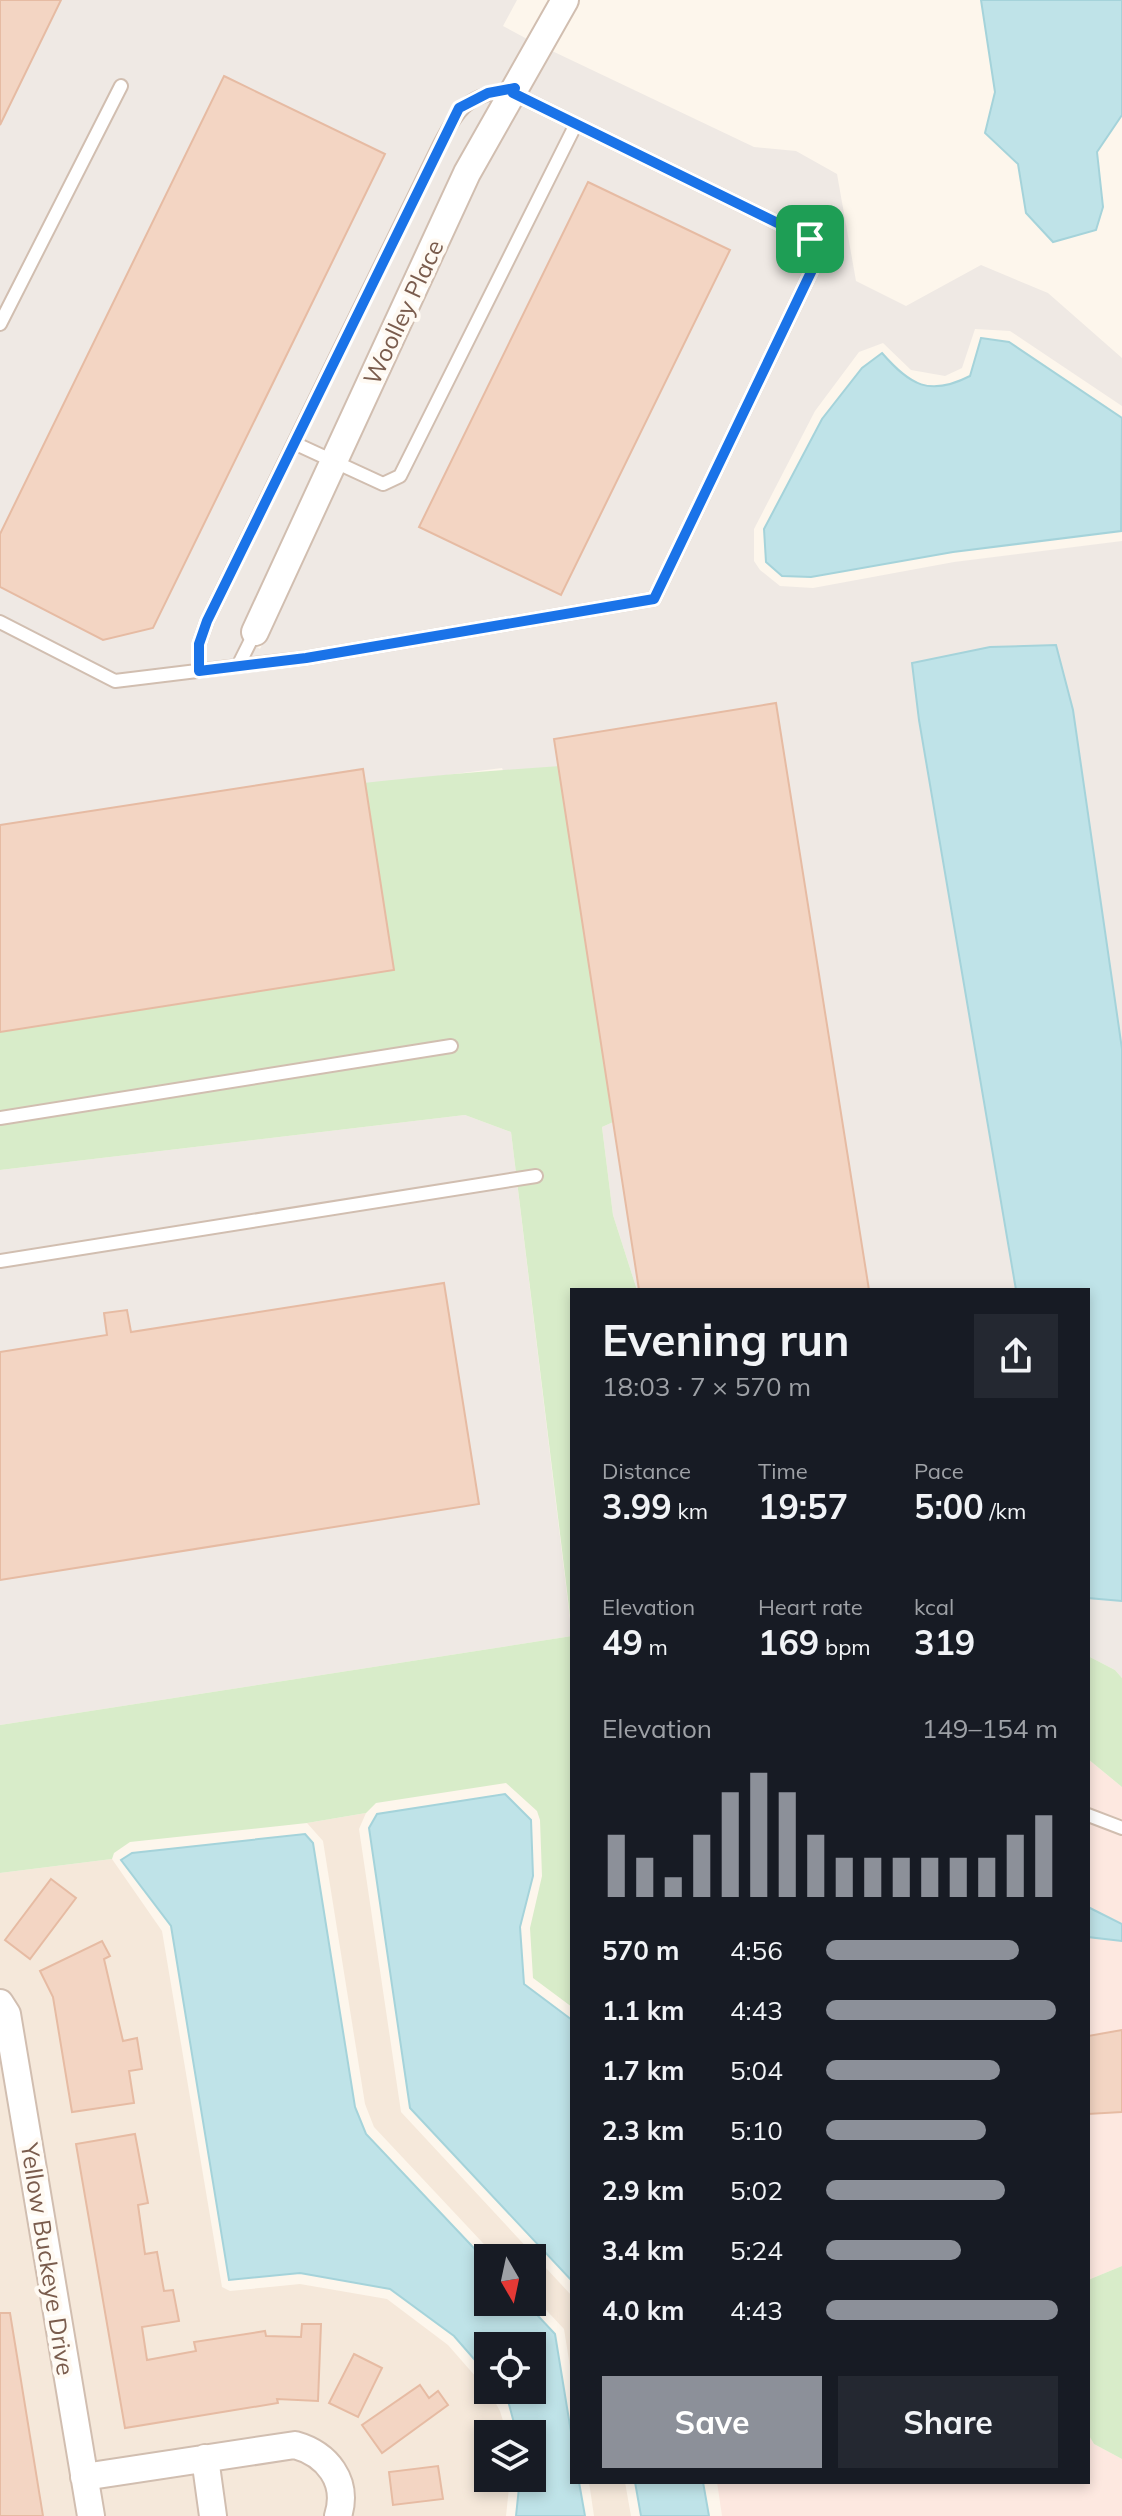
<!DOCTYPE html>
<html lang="en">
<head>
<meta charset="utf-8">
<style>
	body { margin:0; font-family:Mulish,sans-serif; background:#242831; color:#f1f3f6; height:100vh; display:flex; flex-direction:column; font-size:30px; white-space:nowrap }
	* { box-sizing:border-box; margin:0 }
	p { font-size:26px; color:#9ea1a6 }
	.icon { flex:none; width:44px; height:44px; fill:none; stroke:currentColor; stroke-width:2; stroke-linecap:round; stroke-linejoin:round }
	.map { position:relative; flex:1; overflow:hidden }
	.drawer { position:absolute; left:570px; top:1288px; width:520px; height:1196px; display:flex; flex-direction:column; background:#171b24; border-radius:0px; box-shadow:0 4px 12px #0003 }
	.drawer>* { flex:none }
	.needle { width:52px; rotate:171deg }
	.fabs { position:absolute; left:474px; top:2244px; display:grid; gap:16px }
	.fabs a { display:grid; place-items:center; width:72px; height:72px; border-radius:0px; background:#171b24; box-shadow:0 4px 12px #0003; font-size:40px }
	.pin { position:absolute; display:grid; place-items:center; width:68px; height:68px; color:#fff; margin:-34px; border-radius:16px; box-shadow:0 4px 12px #0006 }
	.round { display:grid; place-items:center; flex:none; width:84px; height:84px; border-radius:0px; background:#242831 }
	.head { display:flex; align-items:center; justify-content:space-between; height:136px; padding:0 32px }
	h1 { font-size:44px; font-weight:700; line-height:60px }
	.stats { display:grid; grid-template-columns:repeat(3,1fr); gap:12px; height:136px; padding:8px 32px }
	.stats div { display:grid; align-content:center }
	.stats b { font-size:34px; font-weight:700 }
	.stats small { font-size:22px; font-weight:400 }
	.stats p { font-size:22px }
	.chart { height:224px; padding:16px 32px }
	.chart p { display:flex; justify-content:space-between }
	.chart svg { width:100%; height:144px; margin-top:8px; stroke:#8c9099; stroke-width:6 }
	.cta { display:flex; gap:16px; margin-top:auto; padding:16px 32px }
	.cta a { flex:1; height:92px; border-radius:0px; background:#8c9099; color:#fff; font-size:32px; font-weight:700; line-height:92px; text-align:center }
	.cta a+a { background:#242831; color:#f1f3f6 }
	ul { padding:0 32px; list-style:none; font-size:26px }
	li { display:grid; grid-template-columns:128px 96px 1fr; align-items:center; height:60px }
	li i { height:20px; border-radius:10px; background:#8c9099 }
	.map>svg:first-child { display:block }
	.residential { fill:#f5e8da }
	.commercial { fill:#fde8e0 }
	.industrial { fill:#efe9e4 }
	.green { fill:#d8ecc9 }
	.water { fill:#bfe3e8; stroke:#a5d3da; stroke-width:2 }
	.building { fill:#f3d5c3; stroke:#e6bba3; stroke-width:2 }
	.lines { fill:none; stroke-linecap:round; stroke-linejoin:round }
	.lane-casing { stroke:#d1beb0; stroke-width:16 }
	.street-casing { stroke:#d1beb0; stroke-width:30 }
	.lane { stroke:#fff; stroke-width:12 }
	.street { stroke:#fff; stroke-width:26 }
	.route-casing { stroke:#fff; stroke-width:16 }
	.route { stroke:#1a73e8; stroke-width:10 }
	.labels { text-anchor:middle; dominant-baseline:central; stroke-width:8; stroke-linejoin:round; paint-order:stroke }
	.street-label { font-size:24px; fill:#7a5c4d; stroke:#fffaf3 }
</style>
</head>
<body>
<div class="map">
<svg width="1122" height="2516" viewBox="0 0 1122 2516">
	<rect width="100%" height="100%" fill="#fdf6ec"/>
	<path class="residential" d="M366 1813 359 1829 401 2112 572 2296V2379L564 2329 532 2295V2258H497L374 2127 365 2104 323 1841 307 1823Z
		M112 1859 162 1931 222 2287 230 2291 300 2284 387 2299 448 2345 490 2393 500 2411 507 2434H488V2478H510L506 2516H0V1873Z
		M589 2482H625L631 2516H594Z"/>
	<path class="commercial" d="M1088 1759 1122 1787V1924L1088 1907Z
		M1088 1937 1122 1941V2266L1088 2280Z
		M1088 2434 1094 2444 1122 2459V2516H722L717 2482H1088Z"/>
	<path class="industrial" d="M0 0H517L503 26 529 40 457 167 240 636 260 649 477 179 550 50 754 147 796 151 837 174 856 281 906 306 981 265 1048 293 1122 358V406L1010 331 975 329 962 368 945 376 911 370 883 343 859 352 815 411 754 529V561L760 570 780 586 813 588 954 562 1122 541V1049L1073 710 1056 645 919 720 1016 1290H637L613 1215 602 1127 634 1113 502 768 105 818 0 841Z
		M465 1115 511 1132 572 1636 0 1725V1170Z
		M1088 1598 1122 1601V1678L1115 1670 1088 1656Z"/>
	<path class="green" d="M667 760 634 1113 602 1127 613 1215 637 1290H572V1632L511 1132 465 1115 0 1170V841C218 794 445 770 667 760Z
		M572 1636V2007L533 1978 530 1928 542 1876 540 1820 537 1811 506 1783 376 1803 366 1813 307 1823 130 1842 114 1853 112 1859 0 1873V1725Z
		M1088 1656 1115 1670 1122 1678V1787L1088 1759Z
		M1122 2266V2459L1094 2444 1088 2434V2280Z"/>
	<path class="water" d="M981 0H1122V115L1097 152 1103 207 1096 230 1053 242 1026 213 1018 164 985 133 995 92Z
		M981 338 1009 342 1122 418 1121 531 953 552 811 577 782 576 766 562 764 529 822 419 862 368 882 353C910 385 929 397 970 376Z
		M1056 645 1073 710 1122 1049V1601L1088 1598V1290H1016L919 720 912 663 990 647Z
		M505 1794 531 1820 533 1876 520 1927 524 1984 572 2020V2281L410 2108 369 1828 377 1814Z
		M305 1834 313 1843 355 2107 366 2134 488 2263V2302H525L555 2334 572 2438V2482H579L585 2516H516L520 2478H532V2434H517L507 2397 501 2390H532V2346H488V2375L454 2336 390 2289 300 2273 229 2280 171 1926 121 1860 132 1853Z
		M1088 1907 1122 1924V1941L1088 1937Z
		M635 2482H703L709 2516H641Z"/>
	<path class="building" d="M0 0H61L0 125Z
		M224 76 385 154 153 628 103 640 0 587V534Z
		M588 182 730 250 561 595 419 527Z
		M776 703 869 1290H639L554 739Z
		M363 769 394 970 0 1032V825Z
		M444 1283 479 1504 0 1580V1352L107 1335 104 1313 127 1310 131 1332Z
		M51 1879 76 1898 30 1959 5 1940Z
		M102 1941 110 1956 104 1959 123 2041 137 2038 142 2069 129 2071 134 2103 72 2112 53 1997 40 1971Z
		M1122 2030V2112L1088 2114V2036Z
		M135 2134 148 2203 138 2205 145 2254 157 2252 164 2291 173 2290 179 2321 142 2327 147 2360 196 2351 194 2342 265 2331 266 2336 301 2337 302 2324H321L318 2401 277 2399 278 2403 125 2428 76 2144Z
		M0 2313H10L43 2516H0Z
		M354 2354 382 2368 358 2417 329 2403Z
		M420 2385 429 2398 438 2391 448 2405 382 2453 362 2425Z
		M438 2466 443 2499 393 2505 389 2472Z"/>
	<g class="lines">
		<defs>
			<path id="lane" d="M0 324 121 86
				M294 443 383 484 400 476 576 124
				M0 622 115 681 238 666
				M255 632 238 666 306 658 654 599 813 268 810 239 513 93
				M199 671V644L207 621 440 144C461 105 467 96 512 89
				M0 1118 451 1046
				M0 1261 536 1176
				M1088 1815 1122 1828"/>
			<path id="street" d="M255 632 467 173 565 0
				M0 2003 7 2014 91 2516
				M205 2458 213 2516
				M84 2477 295 2445C327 2454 349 2481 338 2516"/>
		</defs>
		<use href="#lane" class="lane-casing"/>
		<use href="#street" class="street-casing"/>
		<use href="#lane" class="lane"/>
		<use href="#street" class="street"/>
	</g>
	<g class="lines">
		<defs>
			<path id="route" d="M515 88 513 93 810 239 813 268 654 599 306 658 199 671V644L207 621 459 108 488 93Z"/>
		</defs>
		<use href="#route" class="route-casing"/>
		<use href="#route" class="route"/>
	</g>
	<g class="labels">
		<g class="street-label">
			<text transform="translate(403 312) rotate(-65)">Woolley Place</text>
			<text transform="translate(48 2259) rotate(81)">Yellow Buckeye Drive</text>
		</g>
	</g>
</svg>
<div class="fabs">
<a><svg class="needle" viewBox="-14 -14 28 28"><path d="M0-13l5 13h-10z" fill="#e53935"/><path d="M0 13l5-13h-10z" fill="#9ea1a6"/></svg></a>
<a><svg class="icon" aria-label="locate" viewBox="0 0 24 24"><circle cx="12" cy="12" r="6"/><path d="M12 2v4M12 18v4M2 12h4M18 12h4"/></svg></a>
<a><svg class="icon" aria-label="layers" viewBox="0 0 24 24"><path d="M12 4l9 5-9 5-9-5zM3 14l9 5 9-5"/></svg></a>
</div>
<div class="pin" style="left:810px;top:239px;background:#1e9e55"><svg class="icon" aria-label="arrive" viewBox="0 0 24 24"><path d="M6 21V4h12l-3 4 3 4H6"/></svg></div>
<section class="drawer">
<div class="head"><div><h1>Evening run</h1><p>18:03 · 7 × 570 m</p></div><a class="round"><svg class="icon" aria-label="share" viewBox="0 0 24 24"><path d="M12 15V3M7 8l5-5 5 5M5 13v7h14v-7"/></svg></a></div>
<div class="stats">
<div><p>Distance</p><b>3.99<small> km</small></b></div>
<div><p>Time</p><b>19:57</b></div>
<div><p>Pace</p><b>5:00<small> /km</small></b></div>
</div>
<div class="stats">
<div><p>Elevation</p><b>49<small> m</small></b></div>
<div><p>Heart rate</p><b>169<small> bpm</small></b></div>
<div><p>kcal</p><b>319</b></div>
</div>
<div class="chart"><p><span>Elevation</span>149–154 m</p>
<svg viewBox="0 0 160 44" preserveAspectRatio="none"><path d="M5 44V25M15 44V32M25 44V38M35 44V25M45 44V12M55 44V6M65 44V12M75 44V25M85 44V32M95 44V32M105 44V32M115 44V32M125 44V32M135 44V32M145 44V25M155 44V19"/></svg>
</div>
<ul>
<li><b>570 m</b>4:56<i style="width:83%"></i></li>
<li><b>1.1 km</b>4:43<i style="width:99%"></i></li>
<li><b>1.7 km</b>5:04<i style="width:75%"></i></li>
<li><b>2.3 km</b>5:10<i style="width:69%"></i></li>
<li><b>2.9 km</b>5:02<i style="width:77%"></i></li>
<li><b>3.4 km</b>5:24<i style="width:58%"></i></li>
<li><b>4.0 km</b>4:43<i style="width:100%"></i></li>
</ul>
<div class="cta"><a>Save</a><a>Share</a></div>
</section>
</div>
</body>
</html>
